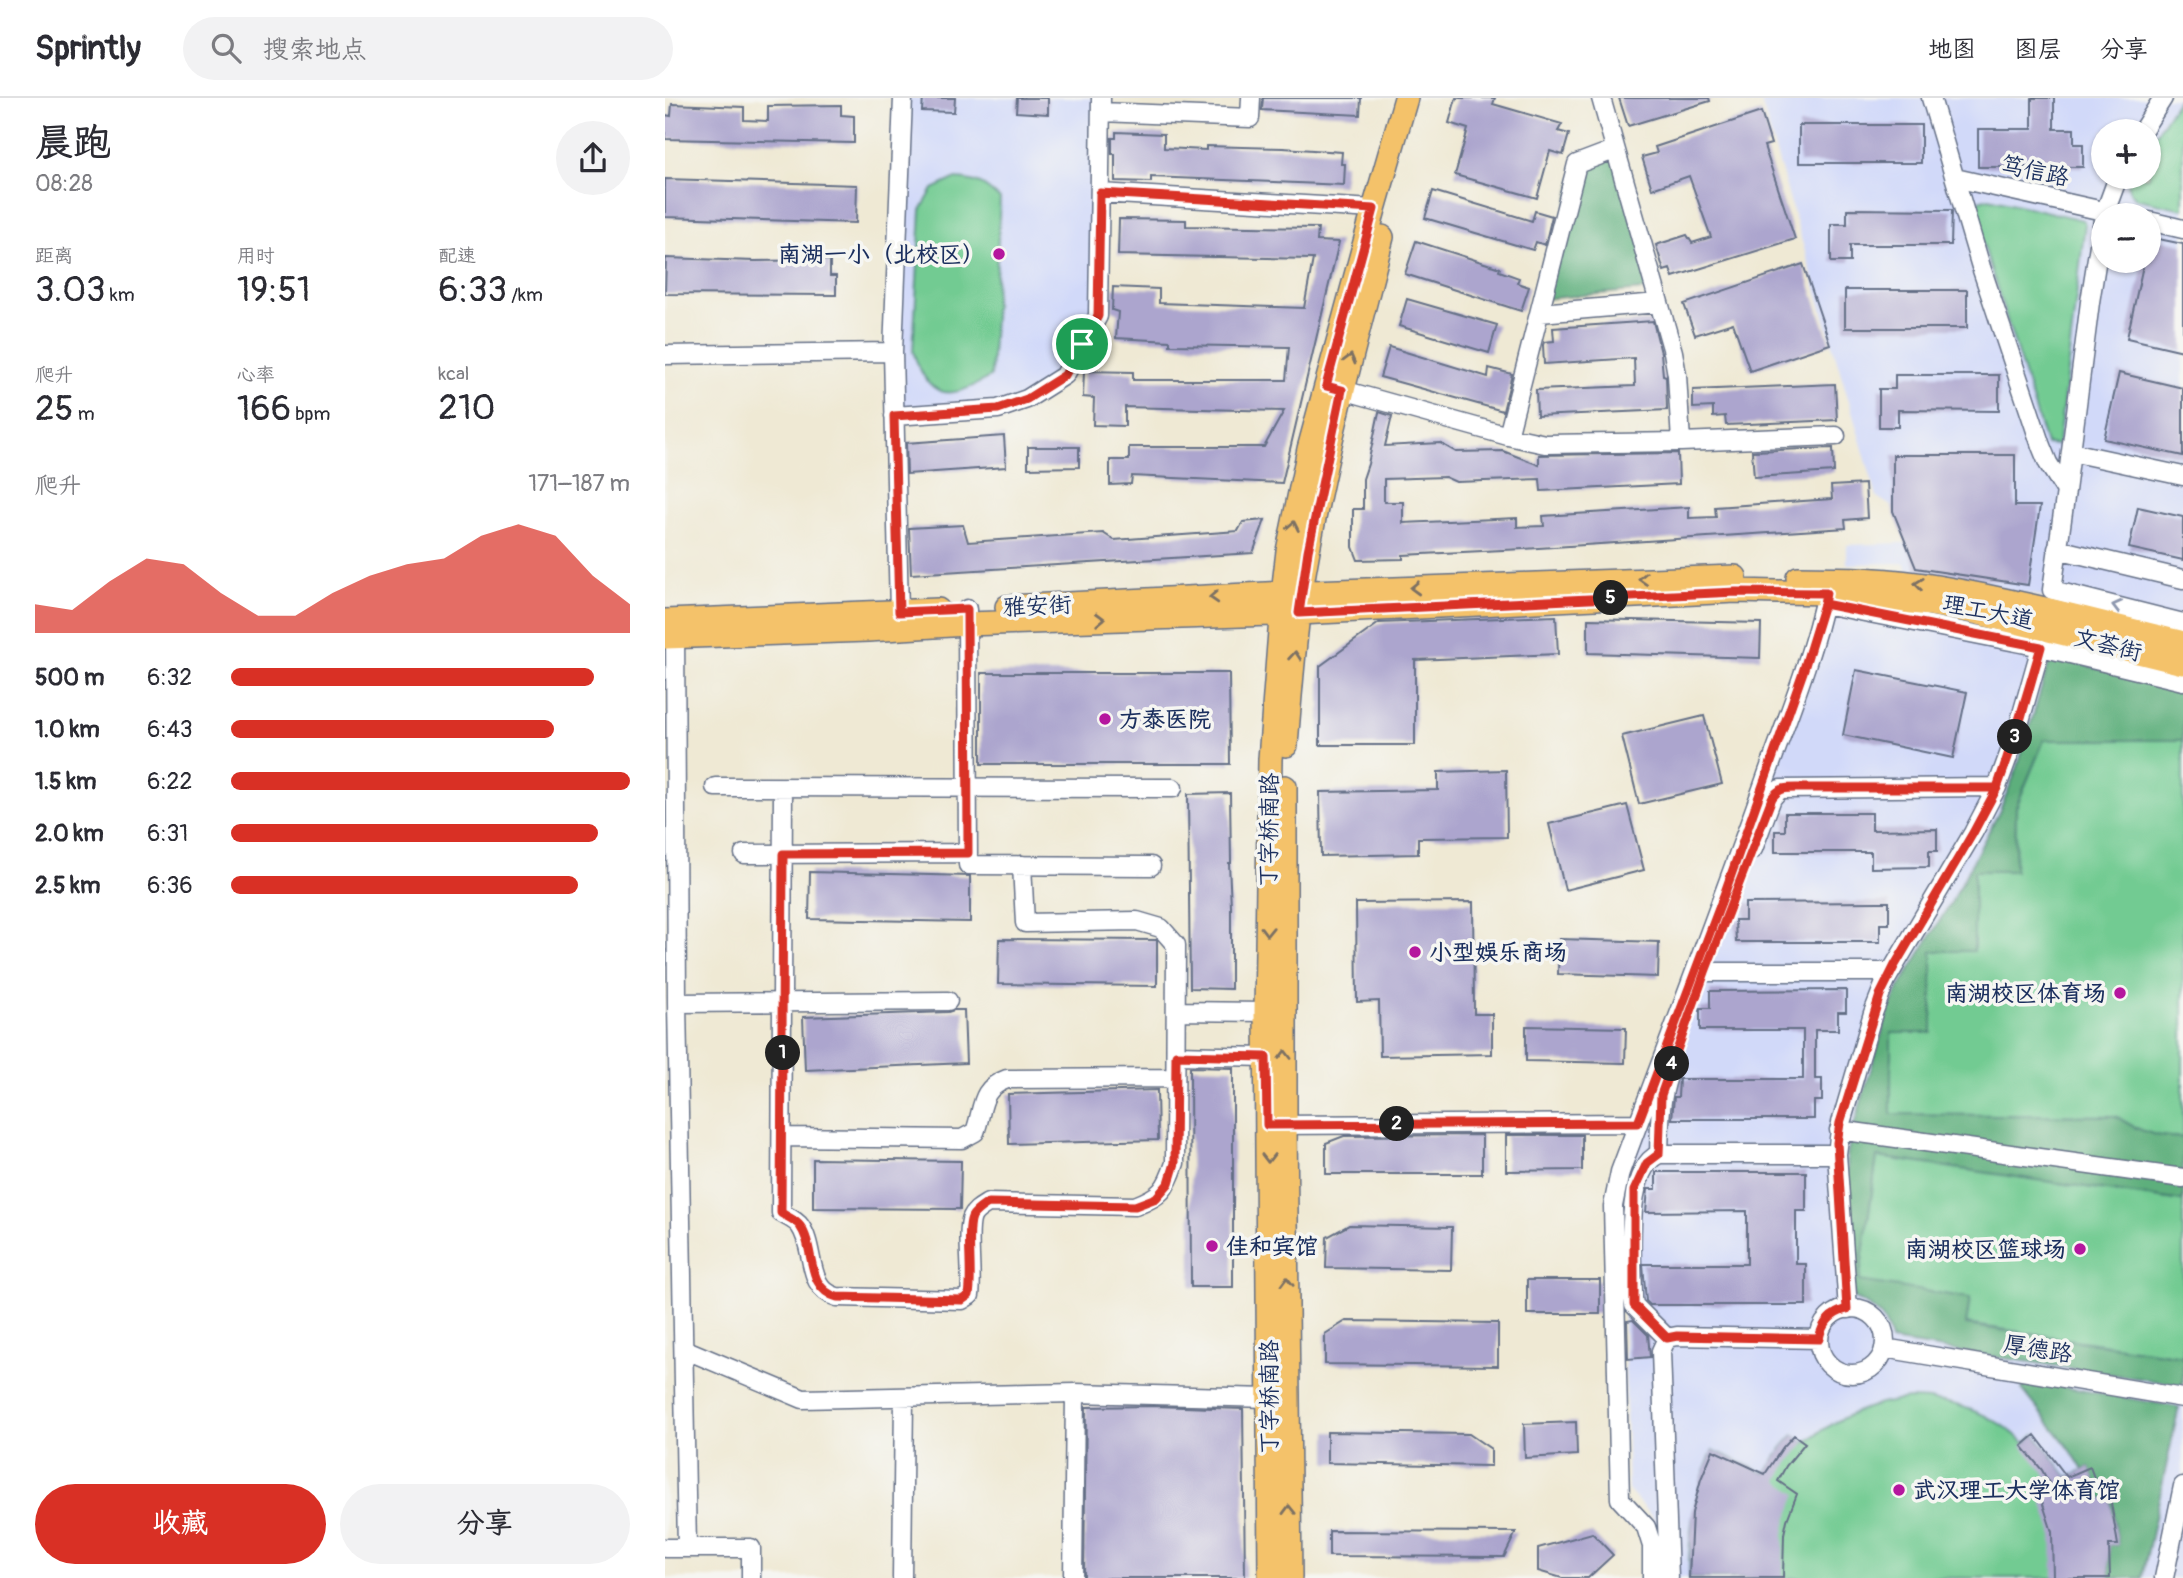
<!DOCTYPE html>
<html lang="zh">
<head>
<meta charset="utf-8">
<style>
	body { margin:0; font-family:Pangolin,"LXGW WenKai TC",sans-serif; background:#f2f2f3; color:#2b2b33; height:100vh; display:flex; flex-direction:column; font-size:26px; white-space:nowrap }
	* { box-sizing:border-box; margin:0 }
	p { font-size:23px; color:#7c7c81 }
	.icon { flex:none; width:38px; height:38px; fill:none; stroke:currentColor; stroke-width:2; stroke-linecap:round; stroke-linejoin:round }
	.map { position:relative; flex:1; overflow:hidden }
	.drawer { display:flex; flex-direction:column; background:#fff; width:665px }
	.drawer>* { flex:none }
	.fabs { position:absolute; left:1426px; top:21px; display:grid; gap:14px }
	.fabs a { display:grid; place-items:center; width:70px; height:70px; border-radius:50%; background:#fff; box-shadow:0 2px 5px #0004; font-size:35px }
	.pin { position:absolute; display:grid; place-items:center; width:60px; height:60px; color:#fff; margin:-30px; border:4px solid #fff; border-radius:50%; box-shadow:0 2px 7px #0007 }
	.km { position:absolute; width:35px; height:35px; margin:-18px; border-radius:50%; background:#222; color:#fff; font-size:19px; line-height:35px; text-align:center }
	.round { display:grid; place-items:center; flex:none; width:74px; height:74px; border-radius:37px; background:#f2f2f3 }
	.headline { display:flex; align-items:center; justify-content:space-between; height:119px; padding:0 35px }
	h1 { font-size:38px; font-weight:600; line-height:52px }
	.stats { display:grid; grid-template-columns:repeat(3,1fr); gap:10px; height:119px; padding:7px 35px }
	.stats div { display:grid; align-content:center }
	.stats b { font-size:35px; font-weight:600 }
	.stats small { font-size:19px; font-weight:400 }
	.stats p { font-size:19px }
	.chart { height:196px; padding:14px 35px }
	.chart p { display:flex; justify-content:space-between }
	.chart svg { width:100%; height:126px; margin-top:7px; fill:#d93025; opacity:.7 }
	.cta { display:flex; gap:14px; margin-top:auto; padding:14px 35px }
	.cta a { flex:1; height:80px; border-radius:42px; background:#d93025; color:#fff; font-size:28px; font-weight:600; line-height:80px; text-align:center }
	.cta a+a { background:#f2f2f3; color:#2b2b33 }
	ul { padding:0 35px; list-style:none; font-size:23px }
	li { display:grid; grid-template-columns:112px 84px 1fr; align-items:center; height:52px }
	li i { height:18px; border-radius:9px; background:#d93025 }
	header { display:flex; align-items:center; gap:42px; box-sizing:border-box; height:98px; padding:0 35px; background:#fff; border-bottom:2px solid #e1e1e2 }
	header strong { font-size:33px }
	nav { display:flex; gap:38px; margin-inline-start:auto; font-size:24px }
	.search { width:490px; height:63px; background:#f2f2f3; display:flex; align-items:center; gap:18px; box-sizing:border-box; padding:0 24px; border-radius:38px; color:#7c7c81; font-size:26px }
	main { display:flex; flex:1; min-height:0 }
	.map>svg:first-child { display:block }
	.built { fill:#d1d9f9; fill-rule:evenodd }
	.green { fill:#72cb92; stroke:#467d78; stroke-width:2 }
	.forest { fill:#5daf7c; stroke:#3c6f6d; stroke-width:2 }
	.building { fill:#aca5ce }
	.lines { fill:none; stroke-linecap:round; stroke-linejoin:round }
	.minor-casing { stroke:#657087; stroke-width:21 }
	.major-casing { stroke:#657087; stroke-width:26 }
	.minor { stroke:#fff; stroke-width:18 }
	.major { stroke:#f4c26a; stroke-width:23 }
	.oneway { stroke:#7d7163 }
	.oneway2 { stroke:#8d97ae }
	.route-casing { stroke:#fff; stroke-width:14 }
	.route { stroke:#d93025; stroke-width:9 }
	.poi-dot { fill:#b5179e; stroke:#f6f6f2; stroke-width:2.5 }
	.labels { text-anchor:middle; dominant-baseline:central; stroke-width:7; stroke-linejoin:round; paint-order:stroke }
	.street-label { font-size:23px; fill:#1b2f5e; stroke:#f6f6f2 }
	.poi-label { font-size:23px; font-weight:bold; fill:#1b2f5e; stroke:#f6f6f2; text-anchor:start }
</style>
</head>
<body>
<header>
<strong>Sprintly</strong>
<div class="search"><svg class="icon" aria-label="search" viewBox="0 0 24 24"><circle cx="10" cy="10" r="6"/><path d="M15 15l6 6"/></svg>搜索地点</div>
<nav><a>地图</a><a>图层</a><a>分享</a></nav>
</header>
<main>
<section class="drawer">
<div class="headline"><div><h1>晨跑</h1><p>08:28</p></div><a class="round"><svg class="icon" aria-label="share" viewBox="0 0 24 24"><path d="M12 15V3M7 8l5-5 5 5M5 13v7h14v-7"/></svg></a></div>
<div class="stats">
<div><p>距离</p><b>3.03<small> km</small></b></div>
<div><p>用时</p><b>19:51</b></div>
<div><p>配速</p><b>6:33<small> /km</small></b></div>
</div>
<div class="stats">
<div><p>爬升</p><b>25<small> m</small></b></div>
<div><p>心率</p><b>166<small> bpm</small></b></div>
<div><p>kcal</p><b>210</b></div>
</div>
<div class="chart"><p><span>爬升</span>171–187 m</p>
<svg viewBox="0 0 160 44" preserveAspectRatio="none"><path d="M0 44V34L10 36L20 26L30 18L40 20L50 30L60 38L70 38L80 30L90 24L100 20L110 18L120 10L130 6L140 10L150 24L160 34V44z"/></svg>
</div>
<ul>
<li><b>500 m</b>6:32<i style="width:91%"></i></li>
<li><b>1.0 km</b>6:43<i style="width:81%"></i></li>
<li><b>1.5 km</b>6:22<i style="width:100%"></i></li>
<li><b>2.0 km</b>6:31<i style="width:92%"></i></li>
<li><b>2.5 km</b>6:36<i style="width:87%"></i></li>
</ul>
<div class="cta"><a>收藏</a><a>分享</a></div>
</section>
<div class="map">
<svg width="1518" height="1480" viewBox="0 0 1518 1480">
	<rect width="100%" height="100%" fill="#f6f6f2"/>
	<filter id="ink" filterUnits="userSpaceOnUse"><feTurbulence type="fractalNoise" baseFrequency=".0143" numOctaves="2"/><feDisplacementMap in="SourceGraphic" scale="14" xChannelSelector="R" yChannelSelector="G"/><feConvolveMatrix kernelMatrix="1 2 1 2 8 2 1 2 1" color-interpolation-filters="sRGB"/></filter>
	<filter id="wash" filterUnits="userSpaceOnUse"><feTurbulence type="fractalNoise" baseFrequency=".00686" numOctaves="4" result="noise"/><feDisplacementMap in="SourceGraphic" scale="28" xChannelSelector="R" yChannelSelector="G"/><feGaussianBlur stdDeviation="1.57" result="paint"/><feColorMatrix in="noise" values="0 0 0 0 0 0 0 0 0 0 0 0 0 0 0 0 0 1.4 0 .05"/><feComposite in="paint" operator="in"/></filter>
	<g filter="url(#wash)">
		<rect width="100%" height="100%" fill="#efe9d4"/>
		<path class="built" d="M238 0H436L433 218 400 277 333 311 229 318Z
			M1095 0H1518V534L1374 498 1241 471 1240 465 1182 466V447L1242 445 1226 408 1212 399ZM1438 33H1484V79H1438ZM1438 117H1484V163H1438Z
			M1170 504 1518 576V1480H991L988 1420 963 1392 956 1107 965 1062Z"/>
		<path class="green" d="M1514 0H1518V111L1473 101C1464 96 1461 89 1465 79H1484V47Z
			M289 81C312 82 318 85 335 101L326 278C285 304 263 302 248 253L256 112 268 91Z
			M1324 100 1418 122 1420 126 1393 347 1381 346 1310 120 1309 110 1313 103Z
			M1379 642H1518V1039C1494 1041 1471 1032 1451 1018L1226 1017V935H1267V852H1309V772H1350L1351 709Z
			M1212 1058 1518 1103V1258L1301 1226 1304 1200 1194 1184Z
			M1245 1301C1289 1301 1327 1315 1360 1345L1370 1337 1402 1379 1425 1369 1437 1401 1445 1399 1453 1447H1445V1480H1024C1024 1430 1028 1399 1048 1352L1100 1376 1118 1349 1129 1337 1140 1345C1173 1319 1204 1305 1245 1301Z"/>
		<path class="forest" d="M949 52 989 191 879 201 912 66Z
			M1393 561 1518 591V642H1379L1351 709 1350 773H1309V853H1267V935H1226V1016L1451 1018C1471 1032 1494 1041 1518 1039V1103L1212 1059 1194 1183 1305 1200 1301 1227 1518 1258V1287L1226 1243C1222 1220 1210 1209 1189 1201L1182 1058 1186 1037 1225 909 1234 890 1288 801 1334 714 1352 671 1384 565Z
			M1363 1283 1514 1309 1477 1480H1445L1444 1447H1453L1446 1400 1437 1401 1425 1369 1418 1372 1405 1351 1357 1291Z"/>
		<g id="blocks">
			<path class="building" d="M258 0H290L289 14 257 13Z
				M352 0H383V16L351 14Z
				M598 0H696L695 17 597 12Z
				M791 0H830L828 6 897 26 893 33 904 36 898 57 885 53 872 100 790 77 803 31 784 25Z
				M954 0H1044L1045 3 963 28Z
				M1367 0H1389V31H1409V46H1418V69H1313V31H1367Z
				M7 6 79 9V22L103 23V8L176 7V17L189 18V45L0 41V17L6 18Z
				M1096 14 1106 46 1099 48 1130 141 1008 179 1005 171 999 173 991 147 1022 137 1027 145 1046 139 1024 78 987 91 977 59 992 55 990 49Z
				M1134 27H1256V65H1134Z
				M451 34 499 36V50L541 52V48L618 50 677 54 676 66H680L679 87 486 79V84L450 83V56H447V40H451Z
				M0 81 192 87 191 125 0 119Z
				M768 93 867 123 870 113 887 118 880 147 871 144 868 152 760 120Z
				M1182 111 1287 112 1286 147H1185V164H1166V126H1182Z
				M454 121 521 122V128L653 130 652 143 674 144 617 385 467 378 466 386 445 387V362H464V349H599L619 313 460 309V328L428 327 429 300 418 299 419 273 468 274V282H621L624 249 505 247V243L451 240 453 214 447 212 448 189 494 191V205L639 210 648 161 453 157Z
				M1484 139 1518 146V253L1462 240 1479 163H1484Z
				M751 143 835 170 834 173 854 180 852 185 864 189 856 213 740 176Z
				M1 160 90 163 165 162V178H171V197L0 196Z
				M1138 166 1165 246 1085 273 1068 225 1030 237 1019 206Z
				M1180 192H1302V230H1180Z
				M742 201 832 227 824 255 734 228Z
				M988 223 996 255 998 277 1001 278 1002 312 872 318 871 292 970 288 969 260 879 266 878 247 879 244 889 243 888 230Z
				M724 249 823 279 824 270 847 276 838 313 715 279Z
				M1454 275 1518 290V358L1439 341Z
				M1230 277H1334V313L1233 312V329H1214V291H1230Z
				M1170 286 1172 322 1061 327 1060 318 1048 319V309L1028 310V292Z
				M714 314 727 318 720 348 775 345 791 354 838 353 874 367V357L1013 355 1014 386 876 393 875 381 791 384 780 379 719 381V404H738V425L852 420V429L879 428 878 418 1024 409V420L1051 419 1050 409 1167 401 1166 388 1200 386 1202 420 1180 422 1181 430 858 451 738 457V461L693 462 688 449V411H698V381L703 366Z
				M339 338 341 369 242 376 241 345Z
				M363 349H414V369L363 370Z
				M1168 350 1169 374 1089 379 1087 353Z
				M1228 357H1350V408H1375L1363 487 1251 470 1228 413Z
				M1473 409 1518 419V462L1464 450Z
				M600 422 588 455 246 476 244 430 298 427 303 444 438 435 449 442 573 433 578 424Z
				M891 518 893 556 750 562V647H655V568L714 525Z
				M923 521 1096 525 1095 560 923 555Z
				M1191 572 1302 594 1288 660 1178 637Z
				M316 575H564L565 666H316Z
				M1039 618 1057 686 974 706 957 638Z
				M841 672 842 739 753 740V756L656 758 655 694 773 692V674Z
				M565 695 566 765H564L566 809V891L525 890 523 696Z
				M962 707 979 772 900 792 884 726Z
				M1120 715H1207V732L1272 731V753H1264V769L1206 770V754H1110V733H1120Z
				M145 774 305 778V824L144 821Z
				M808 804 809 916H827V956L715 958 714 903 692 904 691 805Z
				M1215 804H1224V826H1215V844H1071L1070 822H1080V805Z
				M334 841 492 842V888L333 886Z
				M894 841 994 844 993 879 893 876Z
				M1181 892V914H1173V932H1150V981H1157V1003H1149V1021H1007L1009 999H1013L1014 981H1138V932H1035V910H1045V893Z
				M289 912H299L301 965 140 972 138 919 283 914Z
				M861 928 961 930 960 965 861 963Z
				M525 969 568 970V1189H526Z
				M492 992 493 1042 344 1046 343 996Z
				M817 1037V1076H661V1045L679 1038Z
				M841 1037H917V1072L841 1073Z
				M148 1061 296 1063 295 1111 148 1110Z
				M991 1074H1141V1113H1131V1166H1141V1207H985L981 1203 978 1166H1082V1113L981 1114 983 1091H991Z
				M684 1127 787 1129 786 1172 661 1170 662 1139Z
				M862 1182H935V1216H862Z
				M968 1222 983 1237 985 1259 963 1261 962 1223Z
				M681 1223 833 1225V1268L660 1266V1236Z
				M488 1308 578 1311 580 1480H419L421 1309Z
				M911 1324 912 1357 860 1360 859 1326Z
				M662 1334 804 1336 826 1351V1368L662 1365Z
				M1129 1337 1140 1345 1121 1368 1113 1383 1132 1396 1122 1422 1119 1436 1118 1480H1024L1027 1415 1036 1381 1048 1352 1100 1376 1118 1349Z
				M1370 1337 1402 1379 1425 1369 1437 1401 1445 1399 1453 1447H1444L1445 1480H1388L1387 1434 1374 1394 1385 1387 1377 1372 1357 1348Z
				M664 1433 851 1434 839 1459 664 1458Z
				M927 1435 948 1457 923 1480H897L873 1473V1450Z"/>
		</g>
	</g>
	<g filter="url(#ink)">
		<use href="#blocks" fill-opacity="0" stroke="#657087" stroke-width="2"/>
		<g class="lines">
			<defs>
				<path id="minor" d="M936 0 1008 254 1012 277 1016 344
					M1266 0 1316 169 1376 348 1383 365 1401 393
					M436 14 585 20 586 0
					M1477 33 1498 0
					M1290 80 1456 117
					M435 95 709 111
					M1439 117 1453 79
					M1438 122 1425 204 1401 393 1387 492 1518 525
					M1484 123 1518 131
					M875 215 993 205
					M0 257 228 254
					M667 289 843 338 880 346 1016 344 1171 338
					M229 318 333 311 362 301 400 277 433 218 436 0
					M843 338 912 66 949 52
					M1406 354 1518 378
					M1392 451 1518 481
					M1159 506 1376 549 1518 583
					M302 511 303 767 486 768
					M234 514 228 254 238 0
					M10 526 12 905 22 1450
					M50 689 508 690
					M118 690 116 1115C123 1119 131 1122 135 1128 151 1150 140 1190 172 1199L297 1202 305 1197C308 1177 301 1133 307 1119 310 1112 317 1109 323 1105L470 1108C496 1098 501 1092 510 1065L511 847 496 830 472 823 360 825 357 767
					M1088 751 1107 700 1115 691 1332 689
					M79 756 303 755
					M1040 874H1226
					M12 905 283 903
					M511 913 601 914
					M511 957 601 959
					M609 1027 973 1025
					M1174 1032 1518 1080
					M118 1039 297 1041 310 1034C319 1010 314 991 342 981L510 980
					M994 1056C995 1029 994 1004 1003 978
					M1154 1243a33 33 0 1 1 66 0a33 33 0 1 1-66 0Z
					M1183 1211 1172 1056 1176 1025 1208 915 1221 882 1308 735 1332 689 1351 637 1376 549
					M1002 1240 969 1207 968 1200C968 1165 957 1073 994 1056H1172
					M1219 1250 1518 1300
					M19 1251 138 1301 410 1295 604 1300
					M0 1450H86V1480
					M237 1480 239 1299
					M408 1480 410 1295
					M987 1480V1448L981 1429 955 1401 948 1108 955 1074C1003 945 1052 817 1098 688 1120 625 1147 561 1161 495
					M1004 1480 996 1253 1002 1240 1012 1238 1154 1241
					M1499 1480 1518 1388"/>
				<path id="major" d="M1133 480C1179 480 1226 481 1272 489 1355 503 1436 525 1518 545
					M342 509 618 495 1070 479
					M0 523 273 512
					M0 539 203 532 302 526 634 515 1071 493 1161 495 1265 506 1314 515 1518 565
					M621 647C625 596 629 544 636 493 655 373 687 256 717 139
					M620 689V1027L625 1480
					M605 1480 601 914 605 661 618 495 623 453 644 351 709 111 741 0"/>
			</defs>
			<use href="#minor" class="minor-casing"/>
			<use href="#major" class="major-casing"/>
			<use href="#minor" class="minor"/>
			<use href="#major" class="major"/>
		</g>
		<defs><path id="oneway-chevron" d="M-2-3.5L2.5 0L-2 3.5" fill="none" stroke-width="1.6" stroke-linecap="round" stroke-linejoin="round" transform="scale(1.75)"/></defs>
		<g class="oneway">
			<use href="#oneway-chevron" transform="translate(685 261) rotate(-75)"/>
			<use href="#oneway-chevron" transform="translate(628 428) rotate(-79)"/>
			<use href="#oneway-chevron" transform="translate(978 481) rotate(178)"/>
			<use href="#oneway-chevron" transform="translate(1254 486) rotate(-173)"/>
			<use href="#oneway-chevron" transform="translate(750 490) rotate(178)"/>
			<use href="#oneway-chevron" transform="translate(549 499) rotate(177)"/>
			<use href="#oneway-chevron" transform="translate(435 521) rotate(-2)"/>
			<use href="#oneway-chevron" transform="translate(630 558) rotate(-85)"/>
			<use href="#oneway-chevron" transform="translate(602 833) rotate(91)"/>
			<use href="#oneway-chevron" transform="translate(620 957) rotate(-90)"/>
			<use href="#oneway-chevron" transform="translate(603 1060) rotate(90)"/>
			<use href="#oneway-chevron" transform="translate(622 1184) rotate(-91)"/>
			<use href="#oneway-chevron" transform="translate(624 1412) rotate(-91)"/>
		</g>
		<use class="oneway2" href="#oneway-chevron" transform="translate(1452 508) rotate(-166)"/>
	</g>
	<g class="lines" filter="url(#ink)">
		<defs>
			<path id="route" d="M417 246 400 277 362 301 333 311 229 318 234 514 302 511 303 755 118 756 116 1115C123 1119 131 1122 135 1128 151 1150 140 1190 172 1199L297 1202 304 1197C308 1177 301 1133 307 1119 310 1113 317 1109 323 1105L470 1108 491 1100 504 1085 510 1065 511 957 601 959 602 1027 973 1025 1059 797 1138 574 1159 506 1376 549 1351 637 1332 690 1308 735 1230 867 1215 897 1175 1025 1172 1045 1182 1211C1166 1215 1157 1225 1154 1241L1012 1238 1002 1240 969 1207V1093L982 1065 994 1056 996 997 1040 874 1107 700C1114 690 1120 690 1131 690H1332C1348 643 1362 597 1376 549L1159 506 1161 495 1071 494 634 515 643 453 677 292 661 288 709 111 435 95 433 218 417 246"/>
		</defs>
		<use href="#route" class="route-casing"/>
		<use href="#route" class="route"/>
	</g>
	<g class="poi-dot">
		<circle cx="334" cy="156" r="7"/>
		<circle cx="440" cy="621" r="7"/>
		<circle cx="750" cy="854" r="7"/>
		<circle cx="1455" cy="895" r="7"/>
		<circle cx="547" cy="1148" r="7"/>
		<circle cx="1415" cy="1151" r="7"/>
		<circle cx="1234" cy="1392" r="7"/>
	</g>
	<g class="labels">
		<g class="street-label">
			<text transform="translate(1370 73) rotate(12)">笃信路</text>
			<text transform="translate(372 508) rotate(-3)">雅安街</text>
			<text transform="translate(1323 514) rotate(11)">理工大道</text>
			<text transform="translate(1443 547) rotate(14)">文荟街</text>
			<text transform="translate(604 732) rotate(-89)">丁字桥南路</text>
			<text transform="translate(1373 1251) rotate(9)">厚德路</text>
			<text transform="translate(604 1299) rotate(-90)">丁字桥南路</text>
		</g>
		<g class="poi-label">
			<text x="320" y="156" text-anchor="end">南湖一小（北校区）</text>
			<text x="454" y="621">方泰医院</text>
			<text x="764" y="854">小型娱乐商场</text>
			<text x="1441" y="895" text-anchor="end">南湖校区体育场</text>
			<text x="561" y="1148">佳和宾馆</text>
			<text x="1401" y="1151" text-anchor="end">南湖校区篮球场</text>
			<text x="1248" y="1392">武汉理工大学体育馆</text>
		</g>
	</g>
</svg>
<div class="fabs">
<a>+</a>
<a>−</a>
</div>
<div class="pin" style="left:417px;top:246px;background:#1e9e55"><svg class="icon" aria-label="arrive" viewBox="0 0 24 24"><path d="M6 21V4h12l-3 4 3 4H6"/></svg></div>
<b class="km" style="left:118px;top:955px">1</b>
<b class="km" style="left:732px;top:1026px">2</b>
<b class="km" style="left:1350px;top:639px">3</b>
<b class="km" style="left:1007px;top:966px">4</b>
<b class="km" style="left:946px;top:500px">5</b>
</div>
</main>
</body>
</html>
